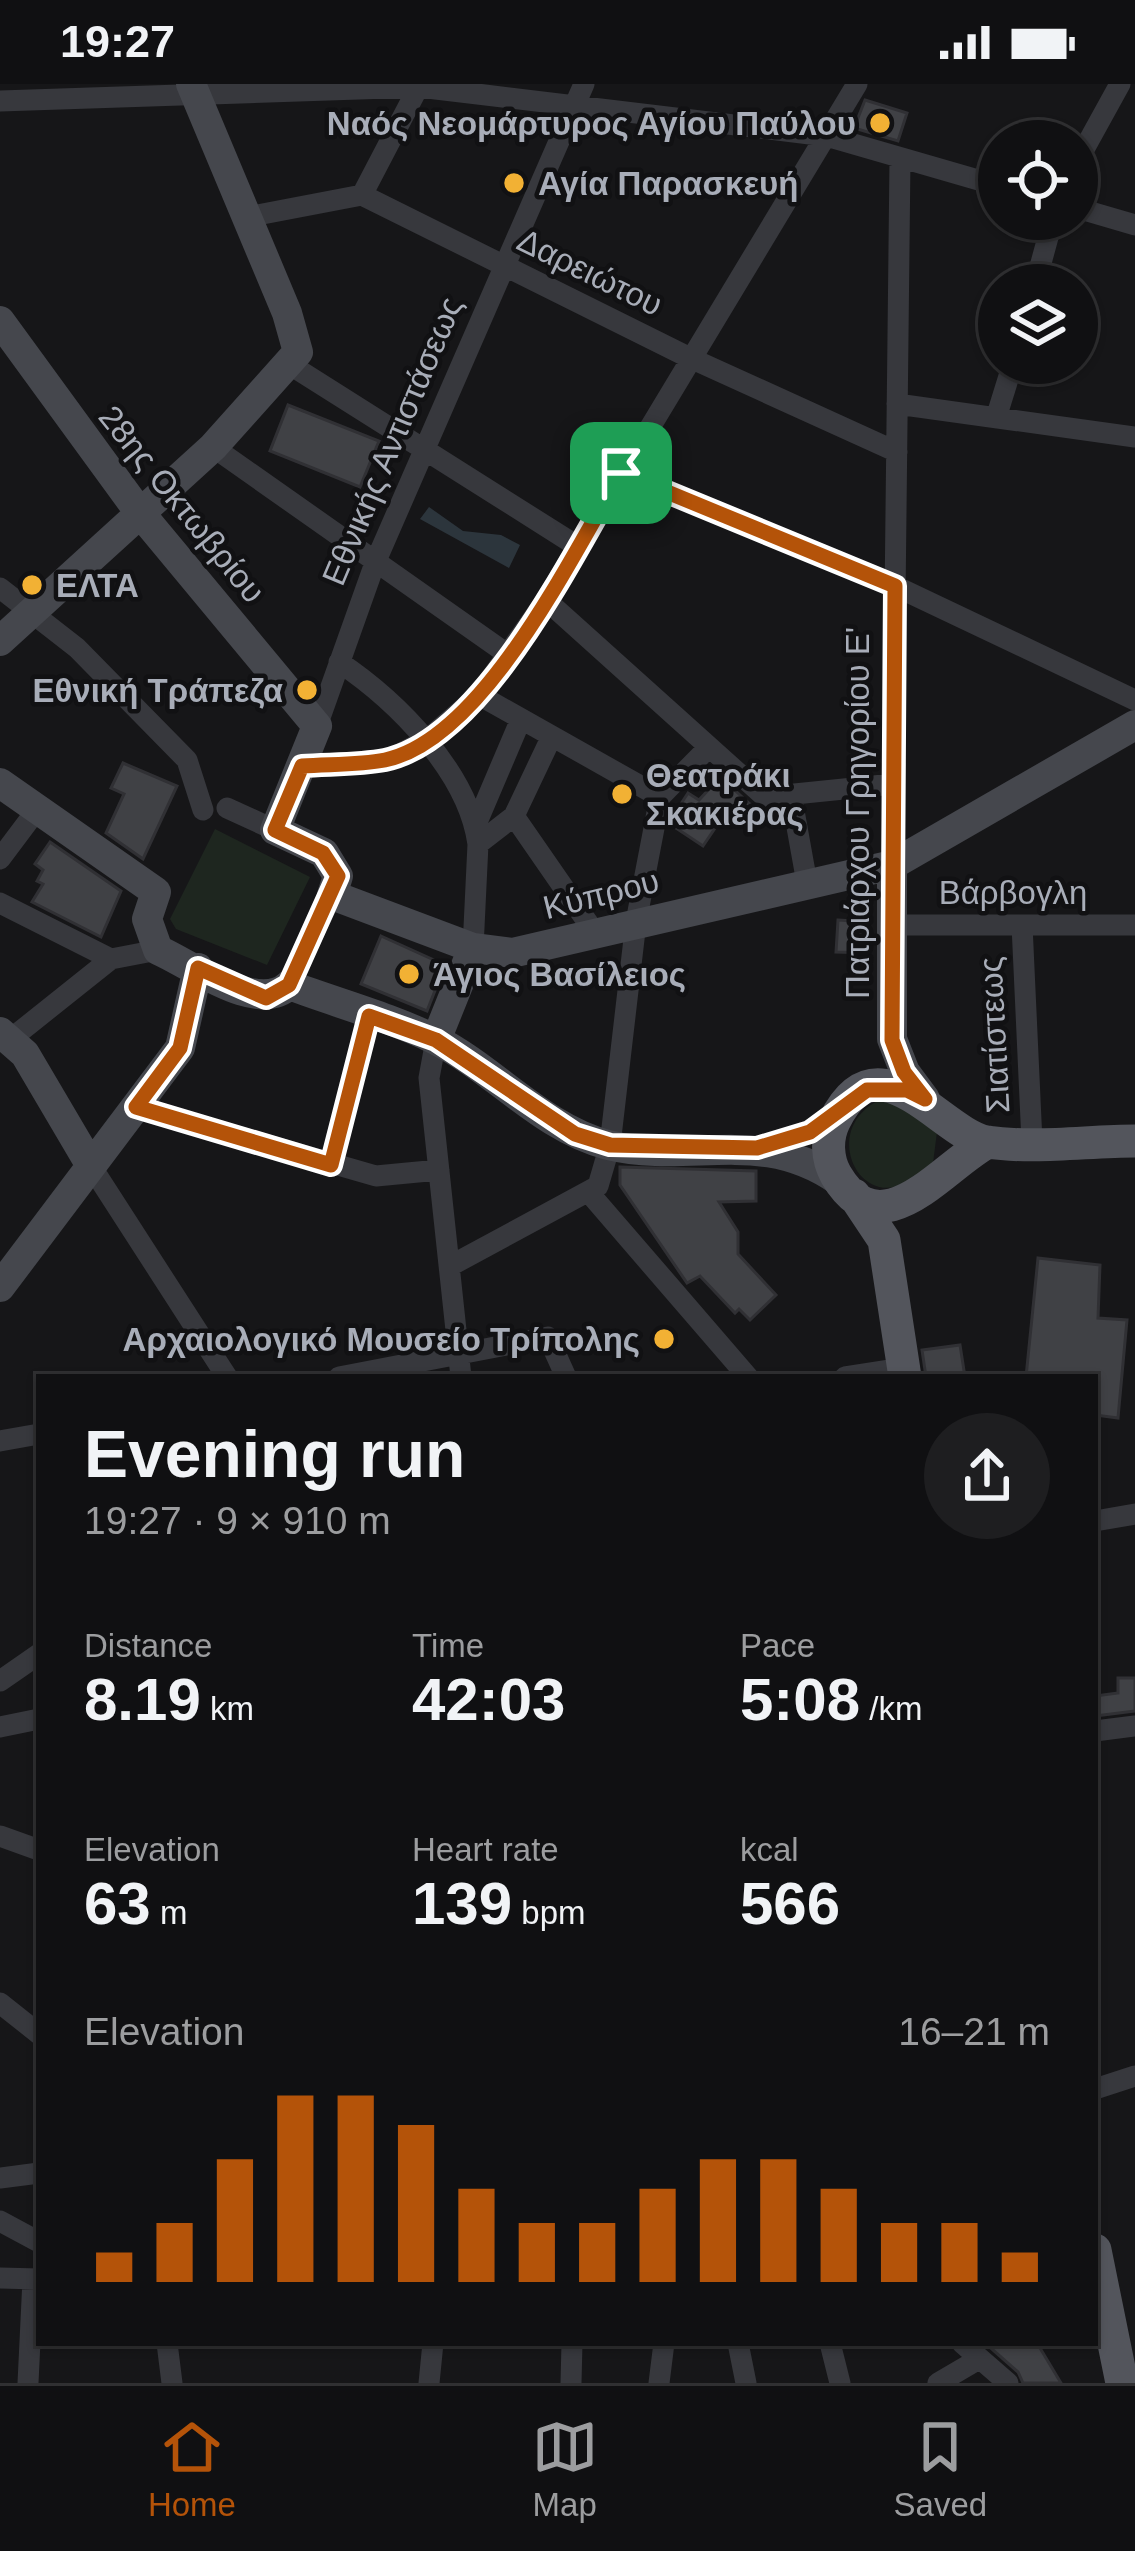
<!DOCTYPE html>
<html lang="en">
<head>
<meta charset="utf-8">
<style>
	body { margin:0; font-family:Helvetica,sans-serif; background:#1e1e20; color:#f1f3f6; height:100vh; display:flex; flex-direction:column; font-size:45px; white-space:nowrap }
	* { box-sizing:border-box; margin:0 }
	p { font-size:39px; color:#9c9d9f }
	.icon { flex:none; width:66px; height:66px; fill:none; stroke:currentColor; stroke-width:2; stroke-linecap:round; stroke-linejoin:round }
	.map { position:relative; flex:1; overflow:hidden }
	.drawer { position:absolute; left:36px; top:1290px; width:1062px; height:972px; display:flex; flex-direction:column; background:#101012; border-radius:0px; box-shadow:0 3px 9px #0004,0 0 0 3px #303032 }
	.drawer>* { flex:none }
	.tools { position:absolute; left:978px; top:36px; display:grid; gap:24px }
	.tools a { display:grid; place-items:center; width:120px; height:120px; border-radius:50%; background:#101012; box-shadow:0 3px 9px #0004,0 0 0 3px #303032; font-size:60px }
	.pin { position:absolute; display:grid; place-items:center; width:102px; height:102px; color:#fff; margin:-51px; border-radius:24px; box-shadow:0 6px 18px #0006 }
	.round { display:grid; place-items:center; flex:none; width:126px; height:126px; border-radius:63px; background:#1e1e20 }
	.summary { display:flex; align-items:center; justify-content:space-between; height:204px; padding:0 48px }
	h1 { font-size:66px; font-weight:700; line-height:90px }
	.stats { display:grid; grid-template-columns:repeat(3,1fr); gap:18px; height:204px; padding:12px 48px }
	.stats div { display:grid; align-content:center }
	.stats b { font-size:60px; font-weight:700 }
	.stats small { font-size:33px; font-weight:400 }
	.stats p { font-size:33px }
	.chart { height:336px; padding:24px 48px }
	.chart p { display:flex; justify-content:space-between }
	.chart svg { width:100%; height:216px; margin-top:12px; stroke:#b45309; stroke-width:6 }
	.status { display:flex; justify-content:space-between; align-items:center; height:84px; padding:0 60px; background:#101012; direction:ltr }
	.status svg { height:33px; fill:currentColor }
	.tabs { display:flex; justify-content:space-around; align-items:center; height:168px; border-top:3px solid #303032; background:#101012; font-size:33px; color:#9c9d9f }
	.tabs a { display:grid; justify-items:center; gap:6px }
	.tabs .on { color:#b45309 }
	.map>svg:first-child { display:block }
	.green { fill:#1e261f }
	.water { fill:#2c353c }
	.building { fill:#404145; stroke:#303034; stroke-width:3 }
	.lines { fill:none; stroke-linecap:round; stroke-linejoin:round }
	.street { stroke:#37383d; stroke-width:21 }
	.secondary { stroke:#45474d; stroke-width:30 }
	.primary { stroke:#53555c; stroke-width:33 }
	.route-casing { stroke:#fff; stroke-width:24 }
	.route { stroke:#b45309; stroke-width:15 }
	.poi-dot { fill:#f2b134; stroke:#111113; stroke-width:4.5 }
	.labels { text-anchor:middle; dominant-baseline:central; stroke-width:9; stroke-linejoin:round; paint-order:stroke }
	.poi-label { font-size:33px; font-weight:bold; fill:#a8adb8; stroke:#111113; text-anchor:start }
	.street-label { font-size:33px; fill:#a8adb8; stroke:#111113 }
</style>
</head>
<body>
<div class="status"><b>19:27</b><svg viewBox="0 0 49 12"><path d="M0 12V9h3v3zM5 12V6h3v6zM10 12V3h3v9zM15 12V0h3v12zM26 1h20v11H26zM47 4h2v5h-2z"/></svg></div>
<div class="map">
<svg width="1135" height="2299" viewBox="0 0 1135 2299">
	<rect width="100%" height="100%" fill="#161618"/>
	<path class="green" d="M215 745 310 793 267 881 176 845 170 835Z
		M889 1012 937 1048 933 1079C923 1086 912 1097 901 1101 853 1120 819 1036 889 1012Z"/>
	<path class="water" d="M429 423 463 447 501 451 520 461 509 484 420 435Z"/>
	<path class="building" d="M865 16 907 29 898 57 854 44Z
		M288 321 379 357 360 403 270 367Z
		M123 679 177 702 143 775 106 749 124 710 111 704Z
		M720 693 750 720 735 736 726 728 703 762 670 740 671 735 688 709 699 716Z
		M50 758 121 807 101 853 32 818 43 800 37 797 43 786 35 780Z
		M838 836 868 838 869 869 836 868Z
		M381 852 445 881 427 927 361 900Z
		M620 1083 756 1087V1117L719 1118 738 1148V1170L776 1211 750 1236 739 1225 735 1229 700 1192 687 1199 620 1101Z
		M1038 1174 1100 1181 1098 1234 1127 1236 1118 1334 1095 1331V1293H1026Z
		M960 1261 965 1293H926L922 1266Z
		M1118 1594H1135V1627L1095 1632V1612L1118 1609Z
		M985 2259H1037L1061 2299H1023L1018 2288Z"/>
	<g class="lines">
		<path class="street" d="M0 17 419 3 826 52 999 102
			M1077 78 1120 0
			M362 111 420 0
			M1077 124 1135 141
			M247 133 362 111 688 273 897 368
			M1035 201 1053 135
			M289 280 577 462
			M897 320 1135 353
			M996 334 1013 279
			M213 363 510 572
			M621 389 895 502 1135 616
			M0 504 77 564 187 676 203 726
			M546 516 765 713 893 700
			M339 578C397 617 468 688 478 760
			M479 611 660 713
			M317 642 375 479 584 0
			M302 682 388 676 428 655 479 611 546 516 857 0
			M791 710 807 799
			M227 724 275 746
			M514 732 595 849
			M475 743 521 635
			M0 775 36 727
			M892 781 900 75
			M0 819 111 875 158 866
			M891 841H1135
			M1022 841 1032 1058
			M473 864 478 760 514 732 551 654
			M289 901 332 811
			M12 954 111 875
			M436 956 429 994 461 1293
			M136 1023 376 1092 439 1086
			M331 1081 369 932
			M91 1082 227 1293
			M591 1111 748 1293
			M450 1182 598 1102 610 1061 636 838 660 713 709 663
			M339 1293 548 1253 566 1293
			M845 1293 903 1284
			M0 1357 39 1350
			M1095 1437 1135 1430
			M0 1597 39 1570
			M0 1643 39 1635
			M1095 1647 1135 1642
			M0 1752 39 1766
			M0 1919 39 1950
			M1095 2005 1135 1992
			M0 2094 39 2089
			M0 2137 39 2158
			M0 2194 39 2195
			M167 2259 172 2299
			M738 2259 746 2299
			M830 2259 840 2299
			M962 2259 1008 2299
			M28 2299 33 2195
			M429 2299 433 2259
			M571 2299 572 2259
			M659 2299 664 2259
			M938 2299 979 2275"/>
		<path class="secondary" d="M0 237 140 429 317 642 275 746 324 769 338 792 332 811 473 864 512 869 892 781 1135 641
			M0 557 213 363 298 268 287 229 191 0
			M0 699 156 808 147 835 158 866C192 881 258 931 289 901 337 919 390 933 436 956 495 986 542 1044 608 1061 692 1081 761 1042 839 1097
			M892 781V955L905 988 925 1015
			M0 948 25 970 91 1082
			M436 956 473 864
			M0 1203 180 964 198 884"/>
		<path class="primary" d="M988 1058C944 1080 882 1169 836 1091 827 1075 826 1055 834 1038 878 947 942 1051 987 1058 1034 1065 1088 1057 1135 1057
			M854 1111 884 1156 905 1293
			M1095 2166 1122 2299"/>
	</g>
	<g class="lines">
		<defs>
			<path id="route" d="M621 389 895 502 892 956 904 988 925 1015 907 1006H867L810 1048 757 1064 610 1061 575 1050 436 956 369 932 331 1081 136 1023 180 964 198 884 266 914 289 901 338 792 323 769 275 746 302 682C329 680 359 681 385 676 484 655 572 471 621 389Z"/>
		</defs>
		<use href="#route" class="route-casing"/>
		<use href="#route" class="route"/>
	</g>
	<g class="poi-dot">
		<circle cx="880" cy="39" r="12"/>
		<circle cx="514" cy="99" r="12"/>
		<circle cx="32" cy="501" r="12"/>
		<circle cx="307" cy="606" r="12"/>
		<circle cx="622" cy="710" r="12"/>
		<circle cx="409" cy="890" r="12"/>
		<circle cx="664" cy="1255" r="12"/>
	</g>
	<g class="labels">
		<g class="poi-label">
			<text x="856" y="39" text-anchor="end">Ναός Νεομάρτυρος Αγίου Παύλου</text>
			<text x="538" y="99">Αγία Παρασκευή</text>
			<text x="56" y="501">ΕΛΤΑ</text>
			<text x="283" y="606" text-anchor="end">Εθνική Τράπεζα</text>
			<text x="646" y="691">Θεατράκι<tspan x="646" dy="38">Σκακιέρας</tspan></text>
			<text x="433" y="890">Άγιος Βασίλειος</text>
			<text x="640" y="1255" text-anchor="end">Αρχαιολογικό Μουσείο Τρίπολης</text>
		</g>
		<g class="street-label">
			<text transform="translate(590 188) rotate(26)">Δαρειώτου</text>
			<text transform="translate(392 357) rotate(-67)">Εθνικής Αντιστάσεως</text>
			<text transform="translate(182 420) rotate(51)">28ης Οκτωβρίου</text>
			<text transform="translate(857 729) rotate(-90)">Πατριάρχου Γρηγορίου Ε'</text>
			<text x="1013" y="808">Βάρβογλη</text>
			<text transform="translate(601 810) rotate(-14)">Κύπρου</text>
			<text transform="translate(994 951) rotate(-93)">Σιατίστεως</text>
		</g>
	</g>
</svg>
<div class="tools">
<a><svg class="icon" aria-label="locate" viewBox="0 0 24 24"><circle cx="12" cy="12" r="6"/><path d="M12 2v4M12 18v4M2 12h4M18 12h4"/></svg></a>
<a><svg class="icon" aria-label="layers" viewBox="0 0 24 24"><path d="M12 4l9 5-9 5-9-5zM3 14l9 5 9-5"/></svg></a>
</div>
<div class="pin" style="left:621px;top:389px;background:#1e9e55"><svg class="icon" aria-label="arrive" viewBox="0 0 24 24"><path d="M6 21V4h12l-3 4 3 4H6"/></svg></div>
<section class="drawer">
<div class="summary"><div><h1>Evening run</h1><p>19:27 · 9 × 910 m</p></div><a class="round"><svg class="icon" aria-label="share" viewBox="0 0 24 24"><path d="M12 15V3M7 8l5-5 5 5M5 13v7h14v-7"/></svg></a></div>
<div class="stats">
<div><p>Distance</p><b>8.19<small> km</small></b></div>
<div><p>Time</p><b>42:03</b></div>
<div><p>Pace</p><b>5:08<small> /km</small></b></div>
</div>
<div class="stats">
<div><p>Elevation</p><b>63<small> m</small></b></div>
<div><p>Heart rate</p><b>139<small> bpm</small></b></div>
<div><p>kcal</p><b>566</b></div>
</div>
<div class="chart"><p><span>Elevation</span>16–21 m</p>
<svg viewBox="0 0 160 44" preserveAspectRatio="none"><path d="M5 44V38M15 44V32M25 44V19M35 44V6M45 44V6M55 44V12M65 44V25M75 44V32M85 44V32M95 44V25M105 44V19M115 44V19M125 44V25M135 44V32M145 44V32M155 44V38"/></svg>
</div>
</section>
</div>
<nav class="tabs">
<a class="on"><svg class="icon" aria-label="home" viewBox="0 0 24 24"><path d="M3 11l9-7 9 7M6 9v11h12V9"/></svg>Home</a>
<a><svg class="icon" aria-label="map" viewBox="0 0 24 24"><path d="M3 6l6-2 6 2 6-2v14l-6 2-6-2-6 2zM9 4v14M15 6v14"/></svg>Map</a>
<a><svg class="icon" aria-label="saved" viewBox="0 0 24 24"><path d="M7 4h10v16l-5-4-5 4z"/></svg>Saved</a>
</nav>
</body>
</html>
